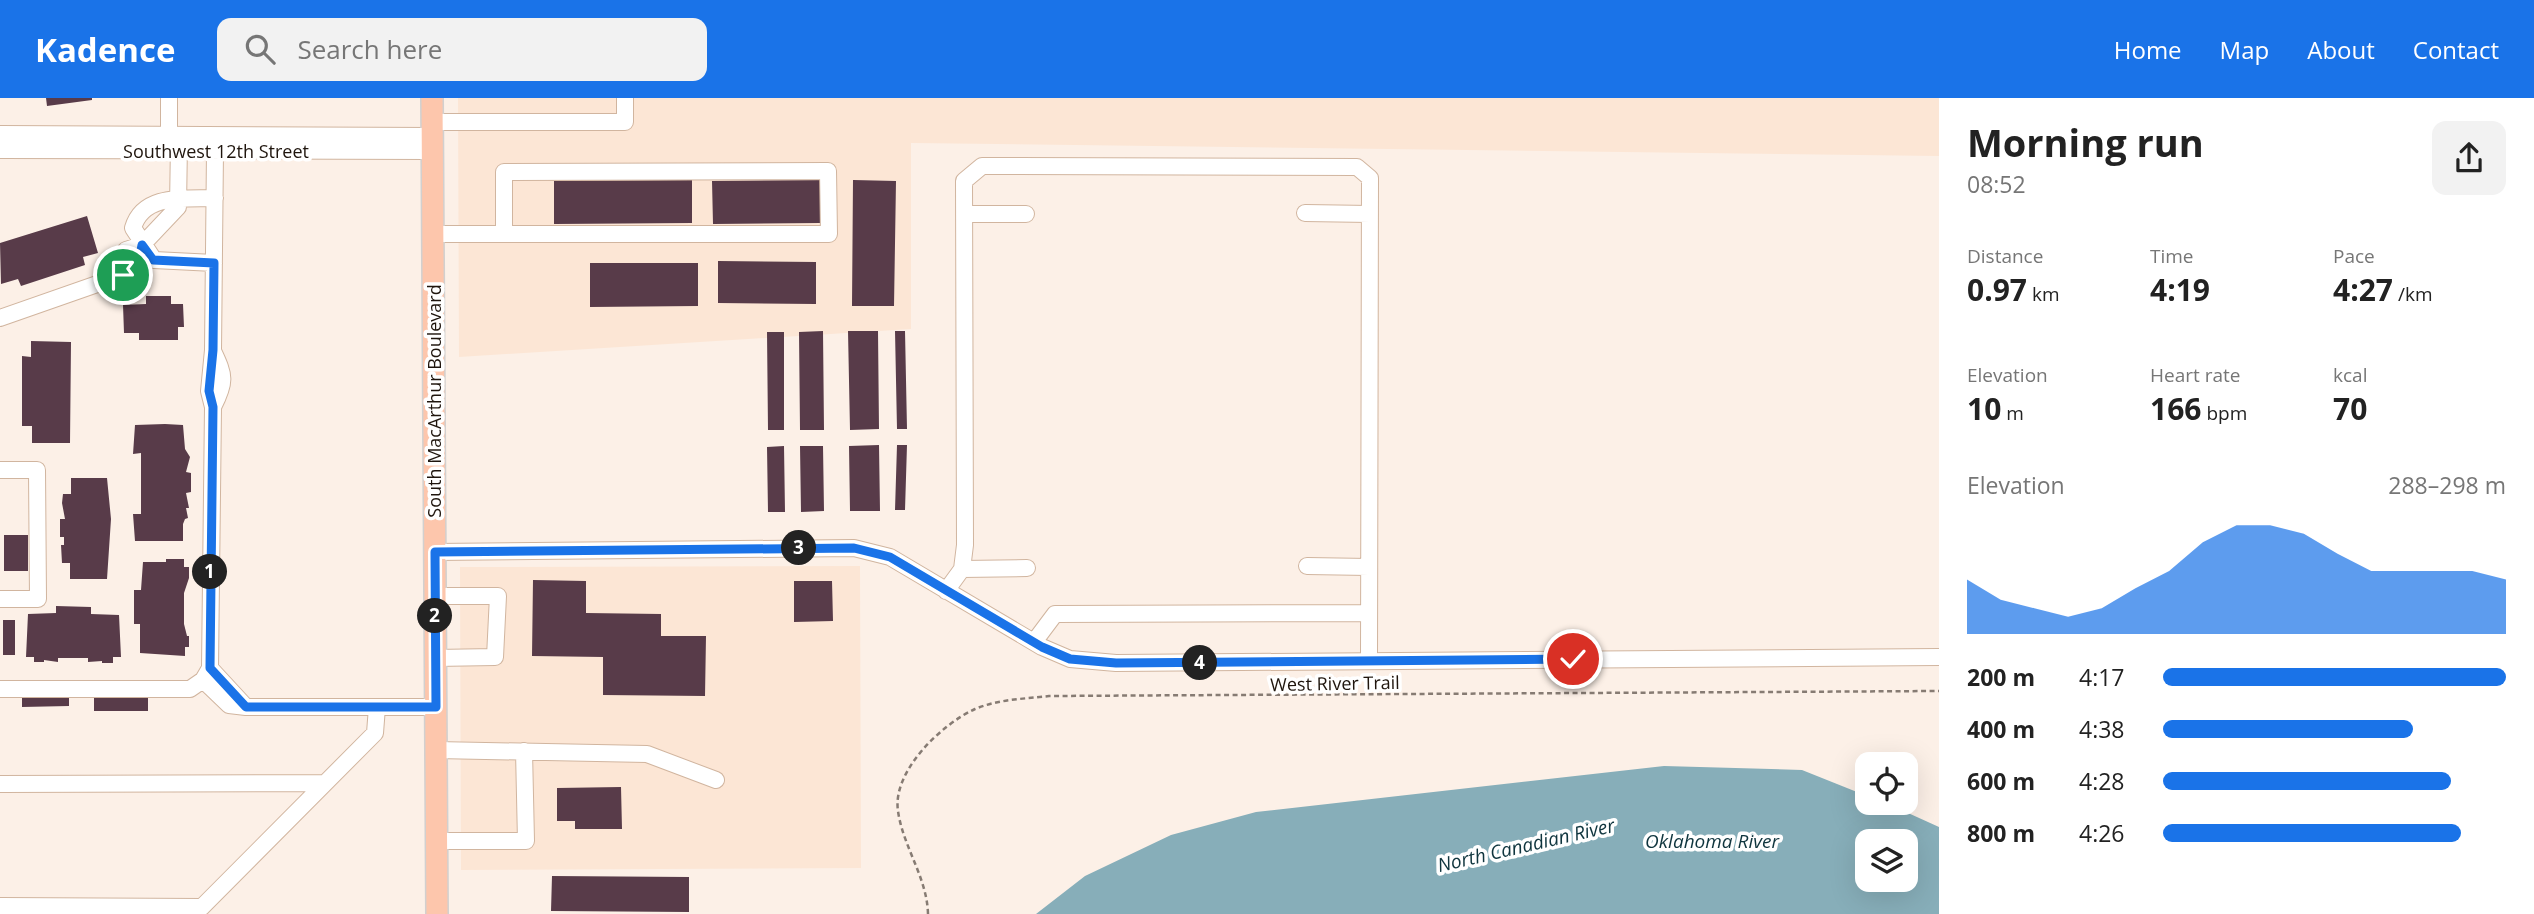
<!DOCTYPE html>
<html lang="en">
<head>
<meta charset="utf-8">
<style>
	body { margin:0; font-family:"Open Sans",sans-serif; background:#f2f2f2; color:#222; height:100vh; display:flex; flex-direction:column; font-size:26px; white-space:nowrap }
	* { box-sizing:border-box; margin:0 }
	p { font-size:23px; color:#767676 }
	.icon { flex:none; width:38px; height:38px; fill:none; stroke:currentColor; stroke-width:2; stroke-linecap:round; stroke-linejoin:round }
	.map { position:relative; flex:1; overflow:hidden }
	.sheet { display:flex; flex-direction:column; background:#fff; width:595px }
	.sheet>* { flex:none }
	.controls { position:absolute; left:1855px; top:654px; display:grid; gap:14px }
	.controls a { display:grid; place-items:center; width:63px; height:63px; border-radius:14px; background:#fff; box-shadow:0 7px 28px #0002; font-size:35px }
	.pin { position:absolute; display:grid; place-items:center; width:60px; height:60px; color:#fff; margin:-30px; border:4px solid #fff; border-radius:50%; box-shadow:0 2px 7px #0007 }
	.km { position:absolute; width:35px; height:35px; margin:-18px; border-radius:50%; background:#222; color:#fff; font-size:19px; line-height:35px; text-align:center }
	.round { display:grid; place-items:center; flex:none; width:74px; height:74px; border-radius:14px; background:#f2f2f2 }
	.headline { display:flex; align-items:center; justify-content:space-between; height:119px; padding:0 28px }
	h1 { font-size:38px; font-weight:700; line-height:52px }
	.figures { display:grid; grid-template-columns:repeat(3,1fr); gap:10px; height:119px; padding:7px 28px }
	.figures div { display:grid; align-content:center }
	.figures b { font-size:30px; font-weight:700 }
	.figures small { font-size:19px; font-weight:400 }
	.figures p { font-size:19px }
	.chart { height:196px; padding:14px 28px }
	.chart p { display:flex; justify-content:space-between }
	.chart svg { width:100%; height:126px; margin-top:7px; fill:#1a73e8; opacity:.7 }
	ul { padding:0 28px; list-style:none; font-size:23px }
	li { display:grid; grid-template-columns:112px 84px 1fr; align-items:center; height:52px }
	li i { height:18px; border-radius:9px; background:#1a73e8 }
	header { display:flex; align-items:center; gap:42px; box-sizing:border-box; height:98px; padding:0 35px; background:#1a73e8; color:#fff }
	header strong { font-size:33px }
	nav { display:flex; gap:38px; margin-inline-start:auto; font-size:24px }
	.search { width:490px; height:63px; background:#f2f2f2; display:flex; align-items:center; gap:18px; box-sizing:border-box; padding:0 24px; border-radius:14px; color:#767676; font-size:26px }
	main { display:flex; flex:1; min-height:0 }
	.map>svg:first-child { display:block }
	.built { fill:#fce6d5 }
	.water { fill:#87aeb9; fill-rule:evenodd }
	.building { fill:#583b49 }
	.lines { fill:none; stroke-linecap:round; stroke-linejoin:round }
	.minor-casing { stroke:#d1b59f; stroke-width:18 }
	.major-casing { stroke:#d2d0cf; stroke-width:24 }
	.path { stroke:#867b73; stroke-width:2.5; stroke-dasharray:5 3.5; stroke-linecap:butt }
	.minor { stroke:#fff; stroke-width:16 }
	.major { stroke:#fdc6ac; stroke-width:21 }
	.route-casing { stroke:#fff; stroke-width:14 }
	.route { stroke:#1a73e8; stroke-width:9 }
	.labels { text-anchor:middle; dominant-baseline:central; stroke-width:7; stroke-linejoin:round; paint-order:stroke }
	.street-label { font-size:18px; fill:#1f150d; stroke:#fff }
	.water-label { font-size:19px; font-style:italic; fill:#0f353e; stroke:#fff }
</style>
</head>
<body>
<header>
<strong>Kadence</strong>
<div class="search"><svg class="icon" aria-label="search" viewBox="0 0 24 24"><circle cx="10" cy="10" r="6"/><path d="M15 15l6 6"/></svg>Search here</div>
<nav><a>Home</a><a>Map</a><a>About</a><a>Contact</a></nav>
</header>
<main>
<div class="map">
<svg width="1939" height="816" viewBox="0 0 1939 816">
	<rect width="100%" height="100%" fill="#fcf0e7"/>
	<path class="built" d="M458 0H1939V58L911 45V231L459 259Z
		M860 468 861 770 461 772 460 469Z"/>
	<path class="water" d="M1664 668 1802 672 1867 698V705H1886L1939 729V816H1036L1085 778 1171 737 1256 714ZM1867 744H1906V782H1867Z"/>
	<path class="building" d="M46 0H92V2L47 8Z
		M692 82V125L554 126V83Z
		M820 82V125L713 126 712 83Z
		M853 82 896 83 894 208H852Z
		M87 118 98 155 83 159 85 167 21 188 18 181 1 186 0 145Z
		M718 163 816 164V206L718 205Z
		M590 165H698V208L590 209Z
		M146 198H171V206H183L184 229H178V242H139V235H124L123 207 146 206Z
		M823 233 824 332H800L799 234Z
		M848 233H878L879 331 850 332Z
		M895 233H905L907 331H897Z
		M767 234H784V332H768Z
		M31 243 71 244 70 345H32V328H22V258L31 259Z
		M165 326 183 327 185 351 190 359 186 374 191 375V394L186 395 189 410H186L188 420 185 421 183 426V443H135L133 416H141V355L133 356 135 327Z
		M879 347 880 413H850L849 348Z
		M897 347H907L905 412H895Z
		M784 348 785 414H768L767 349Z
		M800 348H823L824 413 801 414Z
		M71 380H107L111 421 107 481H70V465H62L61 447H64V439H60V421H65L62 405 63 396H71Z
		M4 437H28V473H4Z
		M166 461H184V469H189V480L184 495V526L187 538H189V549H185V558L140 555V526H134V492H141L143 464H166Z
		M533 482 586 483V515L661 516V538H706L705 598 603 597V559L532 558Z
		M794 483H832L833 523 794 524Z
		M56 508 91 509V516L119 517 121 559H113V565H102V563L88 564V560H58V564L44 562V564H34V559H26L28 516 56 515Z
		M3 522H15V557H3Z
		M22 597H69V608L22 609Z
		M94 598H148V613H94Z
		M621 689 622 731H575V723H557V690Z
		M552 778 689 779V814L551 813Z"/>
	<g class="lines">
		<defs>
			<path id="minor" d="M432 24H625V0
				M0 36 432 38
				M169 47V0
				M0 52 432 53
				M1305 115 1370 116
				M964 116H1026
				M433 136H829L828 73 504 74V135
				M214 165 154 162 133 130C143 95 185 101 215 100
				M100 186 126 152 142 147 178 109 179 45
				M0 220 123 177 138 168 142 147
				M213 309C226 284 225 278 213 253
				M0 372H37L38 501H0
				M435 454 854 450 890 459 1042 549 1070 561 1116 565 1939 559
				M1307 468 1369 469
				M962 471 1027 470
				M946 493 962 471 965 447 964 83 982 68 1357 69 1370 80 1369 563
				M435 498H498L495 559 435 560
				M1034 544 1055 516 1369 515
				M210 570 246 609
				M203 582 229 607 246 609H436
				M0 591H190L203 582 210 570 213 309 209 293 213 252 215 53
				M436 652 647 656 716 682
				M0 686 325 685
				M437 743H526L524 653
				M0 808 202 809
				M195 816 375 635 377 609"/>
			<path id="major" d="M432 0 437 816"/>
		</defs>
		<use href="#minor" class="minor-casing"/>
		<use href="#major" class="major-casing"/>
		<path class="path" d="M928 816C927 779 903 749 898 713 892 673 942 626 975 611 999 601 1024 601 1049 598L1939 593"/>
		<use href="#minor" class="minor"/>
		<use href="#major" class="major"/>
	</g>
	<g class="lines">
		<defs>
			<path id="route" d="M123 177 138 168 142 147 153 162 214 165 213 252 209 293 213 309 210 570 246 609H436L435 454 854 450 890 459 1042 549 1070 561 1116 565 1573 561"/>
		</defs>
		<use href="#route" class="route-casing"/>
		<use href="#route" class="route"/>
	</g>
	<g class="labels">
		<g class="street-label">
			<text x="216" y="53">Southwest 12th Street</text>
			<text transform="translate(434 303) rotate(-90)">South MacArthur Boulevard</text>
			<text transform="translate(1335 585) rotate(-1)">West River Trail</text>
		</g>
		<g class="water-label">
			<text x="1712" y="743">Oklahoma River</text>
			<text transform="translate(1526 747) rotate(-13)">North Canadian River</text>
		</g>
	</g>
</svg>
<div class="controls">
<a><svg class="icon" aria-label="locate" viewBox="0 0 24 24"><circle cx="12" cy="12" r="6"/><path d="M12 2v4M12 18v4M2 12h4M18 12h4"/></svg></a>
<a><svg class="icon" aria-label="layers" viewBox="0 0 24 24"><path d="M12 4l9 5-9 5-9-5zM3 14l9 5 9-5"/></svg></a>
</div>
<div class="pin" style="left:123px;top:177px;background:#1e9e55"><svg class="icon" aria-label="arrive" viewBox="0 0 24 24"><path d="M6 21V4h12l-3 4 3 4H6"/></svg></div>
<div class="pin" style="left:1573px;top:561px;background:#d93025"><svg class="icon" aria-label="check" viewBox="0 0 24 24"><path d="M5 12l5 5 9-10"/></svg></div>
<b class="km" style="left:210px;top:474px">1</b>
<b class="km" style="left:435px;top:518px">2</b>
<b class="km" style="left:799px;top:450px">3</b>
<b class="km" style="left:1200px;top:565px">4</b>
</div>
<section class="sheet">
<div class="headline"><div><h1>Morning run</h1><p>08:52</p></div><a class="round"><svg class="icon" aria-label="share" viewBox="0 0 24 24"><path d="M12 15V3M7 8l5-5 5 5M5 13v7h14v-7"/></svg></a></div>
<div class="figures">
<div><p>Distance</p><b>0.97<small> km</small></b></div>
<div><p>Time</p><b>4:19</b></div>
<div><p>Pace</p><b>4:27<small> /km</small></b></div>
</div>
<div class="figures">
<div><p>Elevation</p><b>10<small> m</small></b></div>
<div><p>Heart rate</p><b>166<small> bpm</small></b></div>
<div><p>kcal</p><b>70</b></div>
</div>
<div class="chart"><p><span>Elevation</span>288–298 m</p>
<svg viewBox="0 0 160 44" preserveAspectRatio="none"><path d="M0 44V25L10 32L20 35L30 38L40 35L50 28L60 22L70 12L80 6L90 6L100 9L110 16L120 22L130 22L140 22L150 22L160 25V44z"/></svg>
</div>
<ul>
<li><b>200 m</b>4:17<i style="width:100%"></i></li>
<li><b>400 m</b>4:38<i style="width:73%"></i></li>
<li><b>600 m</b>4:28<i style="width:84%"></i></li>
<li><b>800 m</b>4:26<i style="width:87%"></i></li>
</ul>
</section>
</main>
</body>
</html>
